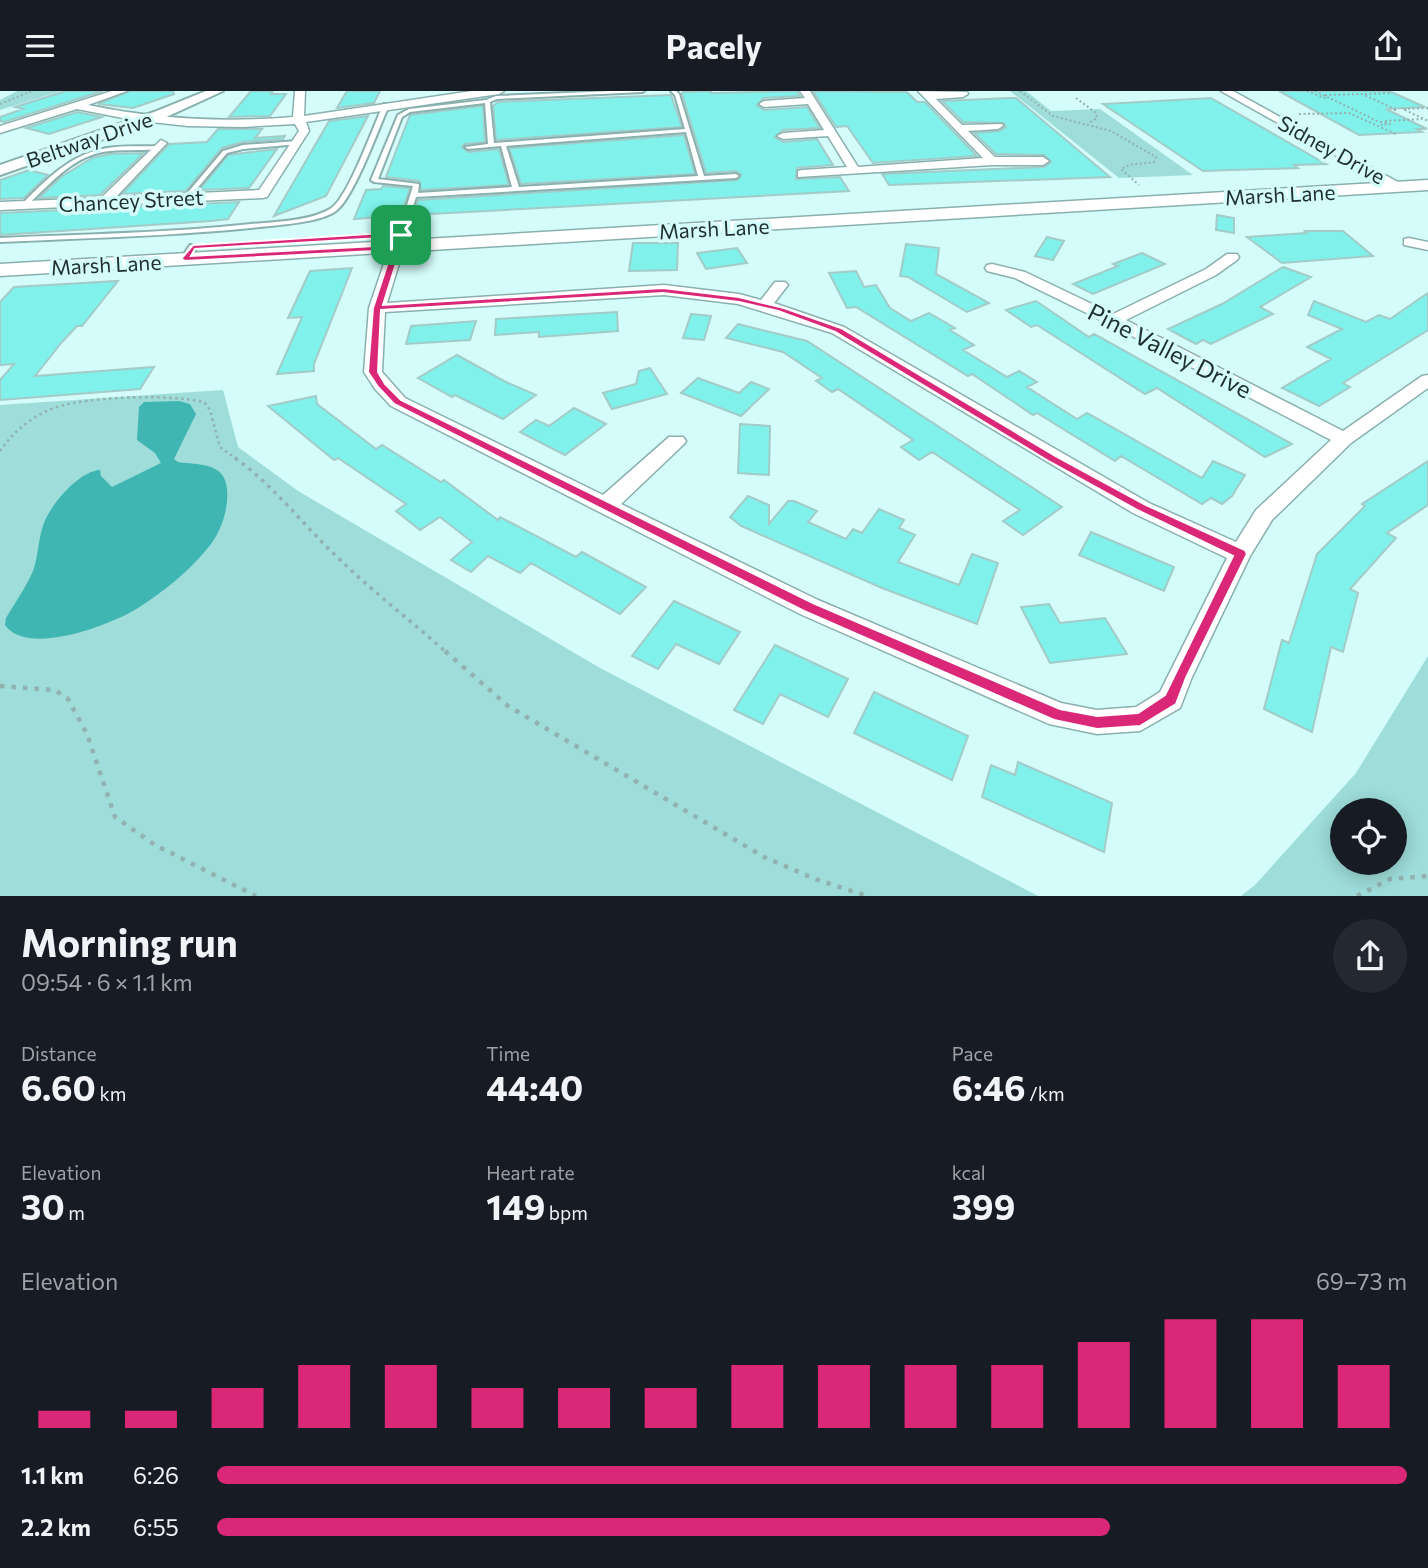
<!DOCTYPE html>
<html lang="en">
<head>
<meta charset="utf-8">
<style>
	body { margin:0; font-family:Commissioner,sans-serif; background:#242831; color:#f1f3f6; height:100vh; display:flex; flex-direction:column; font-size:26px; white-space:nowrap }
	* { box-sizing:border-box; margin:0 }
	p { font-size:23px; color:#9ea1a6 }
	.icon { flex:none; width:38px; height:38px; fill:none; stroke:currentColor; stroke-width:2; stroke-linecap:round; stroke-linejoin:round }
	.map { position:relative; height:805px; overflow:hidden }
	.panel { display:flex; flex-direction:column; background:#171b24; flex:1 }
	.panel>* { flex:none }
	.tools { position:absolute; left:1330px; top:707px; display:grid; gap:14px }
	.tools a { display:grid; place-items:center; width:77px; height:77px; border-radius:50%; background:#171b24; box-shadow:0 4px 18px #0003; font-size:35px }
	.pin { position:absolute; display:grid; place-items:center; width:60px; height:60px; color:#fff; margin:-30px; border-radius:14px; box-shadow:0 4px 10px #0006 }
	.round { display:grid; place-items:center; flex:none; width:74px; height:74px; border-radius:37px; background:#242831 }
	.overview { display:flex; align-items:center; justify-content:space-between; height:119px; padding:0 21px }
	h1 { font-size:38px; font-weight:700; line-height:52px }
	.stats { display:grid; grid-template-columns:repeat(3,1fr); gap:10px; height:119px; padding:7px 21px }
	.stats div { display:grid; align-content:center }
	.stats b { font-size:35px; font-weight:700 }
	.stats small { font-size:19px; font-weight:400 }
	.stats p { font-size:19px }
	.chart { height:196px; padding:14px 21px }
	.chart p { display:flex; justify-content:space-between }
	.chart svg { width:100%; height:126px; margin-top:7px; stroke:#db2777; stroke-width:6 }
	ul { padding:0 21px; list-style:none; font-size:23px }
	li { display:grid; grid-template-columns:112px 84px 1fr; align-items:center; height:52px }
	li i { height:18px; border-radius:9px; background:#db2777 }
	header { display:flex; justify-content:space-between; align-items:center; height:91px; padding:0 21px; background:#171b24; font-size:32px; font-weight:700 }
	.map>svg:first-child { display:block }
	.green { fill:#9eddda; fill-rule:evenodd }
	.water { fill:#40b6b2 }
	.building { fill:#80f1eb; stroke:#a3cbc8; stroke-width:2 }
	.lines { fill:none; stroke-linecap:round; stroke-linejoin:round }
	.service-casing { stroke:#89b0ae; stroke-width:4 }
	.minor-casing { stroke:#89b0ae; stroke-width:3 }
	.tertiary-casing { stroke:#89b0ae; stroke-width:4 }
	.secondary-casing { stroke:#89b0ae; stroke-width:3 }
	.path-far3 { stroke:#92b2b0; stroke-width:2; stroke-dasharray:2 2.5; stroke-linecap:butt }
	.path-far2 { stroke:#92b2b0; stroke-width:2.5; stroke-dasharray:2.5 3.5; stroke-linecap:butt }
	.path-far1 { stroke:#92b2b0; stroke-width:3.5; stroke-dasharray:3.5 5; stroke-linecap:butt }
	.path { stroke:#92b2b0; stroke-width:4.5; stroke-dasharray:4.5 7; stroke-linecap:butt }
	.service { fill:#fff; fill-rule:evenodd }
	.minor { fill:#fff; fill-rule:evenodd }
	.tertiary { fill:#fff; fill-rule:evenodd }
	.secondary { fill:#fff; fill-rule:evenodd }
	.route { fill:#db2777; stroke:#fff; stroke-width:2; fill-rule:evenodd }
	.labels { text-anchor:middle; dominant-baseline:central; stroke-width:7; stroke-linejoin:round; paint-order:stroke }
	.far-street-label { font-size:21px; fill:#1f2f2e; stroke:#d4fcfa }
	.street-label { font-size:24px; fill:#1f2f2e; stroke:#d4fcfa }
</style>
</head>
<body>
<header><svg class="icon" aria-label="menu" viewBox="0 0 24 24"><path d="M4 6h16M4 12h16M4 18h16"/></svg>Pacely<svg class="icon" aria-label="share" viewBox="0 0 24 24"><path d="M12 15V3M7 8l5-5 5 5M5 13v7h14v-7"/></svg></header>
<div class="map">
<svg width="1428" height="805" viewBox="0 0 1428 805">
	<rect width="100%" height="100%" fill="#d4fcfa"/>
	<path class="green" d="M17 0H61L0 19V9Z
		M1010 0H1026L1051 20 1100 18 1193 84 1119 87Z
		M223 299 238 356 298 400 600 577 1038 805H0V314Z
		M1428 565V805H1241L1255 794 1356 682ZM1342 719H1395V772H1342Z"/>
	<path class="water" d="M179 310 190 313 196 323 174 368 178 371C189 373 205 372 215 378 227 384 228 398 227 410 226 426 218 446 207 458 189 480 162 502 138 517 111 534 27 566 5 534L6 527C15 512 26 496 33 480 38 466 38 452 42 438 47 417 78 380 100 379L101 385 112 396 161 372 155 362 137 349 139 316 144 311Z"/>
	<path class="building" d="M66 0H103L4 31 0 30V26L23 18 15 16Z
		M130 0H173L174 3 133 17 98 13Z
		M251 0H273L271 3H286L270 25 229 26Z
		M347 0H380L374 12 337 17Z
		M711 0V2L797 0 800 5 764 7 757 14 764 19 807 16 820 37 783 39 775 46 783 51 817 48 833 74 797 77 796 88 840 86 849 100 413 124 418 109 737 89 741 84 736 80 706 82 682 3 683 1Z
		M813 0 907 1 917 11H925L977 65 873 72 847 35 836 36Z
		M1279 0H1389L1425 16 1386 18 1427 38H1417L1422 41 1359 44Z
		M671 4 682 36 496 49 493 15 498 11Z
		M1009 7H1016L1110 86 889 94 882 83 1044 76 1051 71 1044 64 996 63 974 42 999 40 1006 36 1004 32 963 31 942 10Z
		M1211 7 1326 73 1294 74 1298 77 1203 80 1103 13Z
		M480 15H483L485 51 465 53 462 56 468 61 499 58 509 94 421 99 419 90 386 86 410 24Z
		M77 21 102 26 49 43 26 37Z
		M368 25 326 105 274 125 329 30Z
		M218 38H262L255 47 285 45 283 48 243 51 222 57 186 100 122 103 169 53 207 51Z
		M684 44 695 83 521 93 509 57Z
		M277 58 249 97 199 99 228 64Z
		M144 62 100 104 39 107 61 86 92 67 110 63Z
		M29 79 48 84 24 107 0 108V89Z
		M383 95 410 97 401 124 354 128 366 99 381 98Z
		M239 111 228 128 211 130 0 144V122Z
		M1217 124 1234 127V142L1216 139Z
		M1305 140H1343L1373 165 1282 172 1247 146 1307 142Z
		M1047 146 1064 150 1053 169 1035 165Z
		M633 152H678L677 179 629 180Z
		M906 153 939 157 936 183 989 212 967 221 908 186 900 185Z
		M737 157 747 172 706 178 697 162Z
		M1142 162 1165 173 1093 203 1073 193 1118 175 1113 173Z
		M1283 176 1311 186 1260 216 1273 223 1211 253 1203 249 1196 253 1168 238 1222 213Z
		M352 177 314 273V280L277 283 302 226 288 227 310 180Z
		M856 180 864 196 876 194 890 217 911 230 929 222 955 237 950 239 974 254 963 259 1007 286 1019 280 1037 291 1027 296 1077 328 1087 322 1202 387 1213 370 1245 384 1232 405 1222 413 1211 407 1202 413 1121 365 1115 370 1037 322 1033 324 972 283 968 285 856 216 847 217 829 182Z
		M118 190 82 235H77L62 251 35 285 154 276 140 298 0 309V289L14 273 0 274V211L14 196Z
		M1428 202V239L1343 292 1350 296 1319 315 1282 297 1331 268 1307 256 1342 238 1308 224 1314 210 1366 231 1379 224 1390 228Z
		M1036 210 1089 246 1094 243 1292 353 1265 366 1157 297 1145 303 1037 234 1031 236 1006 219Z
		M617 221 618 240 539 246V241L495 244 496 228Z
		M691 223 711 225 704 249 683 247Z
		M476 230 470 249 406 253 411 235Z
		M738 233 807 250 1062 416 1023 444 1003 430 1020 419 932 361 919 369 901 356 913 349 838 298 832 301 816 290 822 287 783 261 726 247Z
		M457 264 504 290 536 304 503 328 455 304 452 306 418 287Z
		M650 277 667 303 612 318 603 302 636 293 639 280Z
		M698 287 739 302 751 291 769 298 741 325 681 302Z
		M316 305 317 313 376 358 382 354 441 391 444 389 498 429 500 426 576 466 582 461 646 496 620 523 531 472 520 482 488 465 471 481 451 469 472 451 440 426 420 439 396 420 406 413 338 367 334 369 268 315Z
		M574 317 606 333 565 364 520 341 536 329 549 335Z
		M740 333 770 335 769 384 738 382Z
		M1428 370V414L1387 442 1396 447 1350 498 1358 502 1343 561 1331 556 1312 641 1264 618 1282 549 1289 552 1317 463 1365 415 1362 413Z
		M748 405 769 414V433L788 410H794L817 420 808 431 846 448 853 438 862 442 879 418 904 429 899 437 915 444 898 471 959 494 972 463 998 472 977 533 882 497 741 435 730 426Z
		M1091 441 1174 476 1164 500 1079 464Z
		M674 510 740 541 719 573 676 553 658 578 632 565Z
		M1049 513 1060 532 1105 527 1127 563 1050 572 1021 516Z
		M775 554 848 588 828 626 780 603 763 633 734 619Z
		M874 601 968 645 952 689 854 642Z
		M1018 671 1112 712 1104 761 982 706 991 674 1015 684Z"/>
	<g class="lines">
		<defs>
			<path id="service" d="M611 0H644L642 1 497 8 490 11 494 52 685 38 675 4 671 0H676L679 3 704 85 736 83 739 85 736 87 416 106 404 143 401 145 398 143 413 95 374 91 371 89 398 24 409 18 486 9 496 5ZM485 12 488 53 465 56 468 58 501 55 512 96 418 102 419 93 378 88 402 26 410 21ZM686 41 698 85 519 96 506 55Z
				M384 13 387 15V19C377 42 354 105 337 119 324 131 279 134 260 136 174 145 87 147 0 151V147C84 143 168 142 251 133 274 131 310 130 330 118 347 109 372 39 381 19V15Z
				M297 50 300 52 299 53 243 58 227 62 189 107 184 106 223 60 243 54Z
				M157 55 160 57 159 58C140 60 122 58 103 61 70 67 50 94 26 115L21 114C44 91 68 65 102 58 120 54 139 56 157 55Z
				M190 154 197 156 188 170H182L181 168Z"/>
			<path id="minor" d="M112 0H127L88 14C156 28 224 32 293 26L295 0H305L304 25 472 0H504L499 3 306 31 309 40 267 106 263 107 0 119V111L101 107 161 49 167 52 165 54 116 106 259 99 299 40 295 33 243 36 188 35 133 29 77 18 0 42V35Z
				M800 0H810L858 76 983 67 918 0 967 1 968 3 963 6 936 8 962 34 1002 33 1003 35 998 38 968 40 995 66H1043L1049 70 1043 74H992L798 86V80L802 79 847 76 828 45 783 48 777 45 783 42 824 39 808 13 764 16 759 13 764 10 805 7Z
				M1221 0H1233L1407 96 1401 100 1397 99Z
				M401 139 408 143 387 212 664 194 739 203 761 209 775 191H785L788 194 774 212 844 236 1149 412 1236 451 1256 419 1331 349 1107 232 1015 187 987 180 985 177 987 174 992 173 1025 181 1113 223 1206 178 1227 163H1237L1239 166 1237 169 1216 184 1126 229 1343 340 1422 285 1428 284V297L1351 352 1272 429 1250 465 1192 586 1180 617 1140 640 1097 643 1049 633 800 523 391 315 375 298 364 281 369 217 394 143ZM664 204 738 213 832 242 1133 422 1227 467 1160 601 1136 616 1097 619 1061 612 818 509 621 413 683 354 686 350 683 346H669L603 404 405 307 382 281 385 221Z
				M1409 147 1428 151V159L1404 154V148Z"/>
			<path id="tertiary" d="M206 0H223L164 27 0 84V74L154 21Z"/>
			<path id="secondary" d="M1428 89V99L0 185V173Z"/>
		</defs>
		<use href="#service" class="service-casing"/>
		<use href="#minor" class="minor-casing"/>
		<use href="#tertiary" class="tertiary-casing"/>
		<use href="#secondary" class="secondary-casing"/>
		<path class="path-far3" d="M1020 0 1053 25 1111 40 1156 66 1154 71 1129 74 1121 78 1139 94
			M1307 0 1327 8
			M1315 0 1377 30 1390 33 1381 34
			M1365 3 1392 2
			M1325 4 1362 3 1397 19H1392
			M1076 7 1096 22 1097 27 1089 32
			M0 13 32 0
			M1428 17 1403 18 1428 30
			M1299 23 1349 22 1396 43
			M1385 30 1422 28"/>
		<path class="path-far2" d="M0 360C13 341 32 325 54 317 89 305 168 303 204 311L210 319 220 356 238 369"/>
		<path class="path-far1" d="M235 367C272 393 300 430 332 461 368 497 409 528 447 562"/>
		<path class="path" d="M445 560 508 615 764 766 815 788 867 805
			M0 595 55 599 68 608 87 643 115 726 155 754 256 805
			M1357 805 1390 788 1428 785"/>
		<use href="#service" class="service"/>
		<use href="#minor" class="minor"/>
		<use href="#tertiary" class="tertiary"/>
		<use href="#secondary" class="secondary"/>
	</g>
	<path class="route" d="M401 141 405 144 383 214 663 197 739 206 784 217 841 237 1057 366 1146 414 1245 459 1247 463 1186 587 1176 613 1140 635 1097 638 1054 629 804 520 394 313 378 296 368 281 373 217 392 159 185 170 181 168 193 154ZM396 146 394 154 191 165 195 158ZM663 202 739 211 778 220 835 241 1050 371 1137 419 1233 465 1165 604 1138 622 1097 625 1060 618 813 512 401 309 385 293 378 281 381 219Z"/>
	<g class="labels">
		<g class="far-street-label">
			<text transform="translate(89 48) rotate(-19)">Beltway Drive</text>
			<text transform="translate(1332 58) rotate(29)">Sidney Drive</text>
			<text transform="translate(1280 103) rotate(-3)">Marsh Lane</text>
			<text transform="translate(131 109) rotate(-3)">Chancey Street</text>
			<text transform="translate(714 137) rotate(-3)">Marsh Lane</text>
			<text transform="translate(106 173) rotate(-3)">Marsh Lane</text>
		</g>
		<g class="street-label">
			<text transform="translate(1170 259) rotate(27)">Pine Valley Drive</text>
		</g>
	</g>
</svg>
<div class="tools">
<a><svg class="icon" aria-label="locate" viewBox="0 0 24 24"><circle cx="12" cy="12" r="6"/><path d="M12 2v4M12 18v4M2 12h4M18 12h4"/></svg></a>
</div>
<div class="pin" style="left:401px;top:144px;background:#1e9e55"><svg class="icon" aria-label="arrive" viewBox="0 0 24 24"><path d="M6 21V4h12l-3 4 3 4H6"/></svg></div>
</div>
<section class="panel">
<div class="overview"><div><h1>Morning run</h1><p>09:54 · 6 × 1.1 km</p></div><a class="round"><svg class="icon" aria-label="share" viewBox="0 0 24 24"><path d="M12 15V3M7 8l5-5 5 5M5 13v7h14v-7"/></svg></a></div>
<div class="stats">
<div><p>Distance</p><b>6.60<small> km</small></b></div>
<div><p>Time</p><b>44:40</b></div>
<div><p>Pace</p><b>6:46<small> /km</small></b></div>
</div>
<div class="stats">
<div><p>Elevation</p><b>30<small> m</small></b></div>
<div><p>Heart rate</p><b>149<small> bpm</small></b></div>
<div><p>kcal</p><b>399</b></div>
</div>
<div class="chart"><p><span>Elevation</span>69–73 m</p>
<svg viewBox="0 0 160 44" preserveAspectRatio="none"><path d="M5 44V38M15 44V38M25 44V30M35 44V22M45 44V22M55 44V30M65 44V30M75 44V30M85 44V22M95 44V22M105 44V22M115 44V22M125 44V14M135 44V6M145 44V6M155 44V22"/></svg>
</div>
<ul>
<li><b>1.1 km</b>6:26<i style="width:100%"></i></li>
<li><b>2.2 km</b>6:55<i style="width:75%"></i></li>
</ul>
</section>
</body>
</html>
